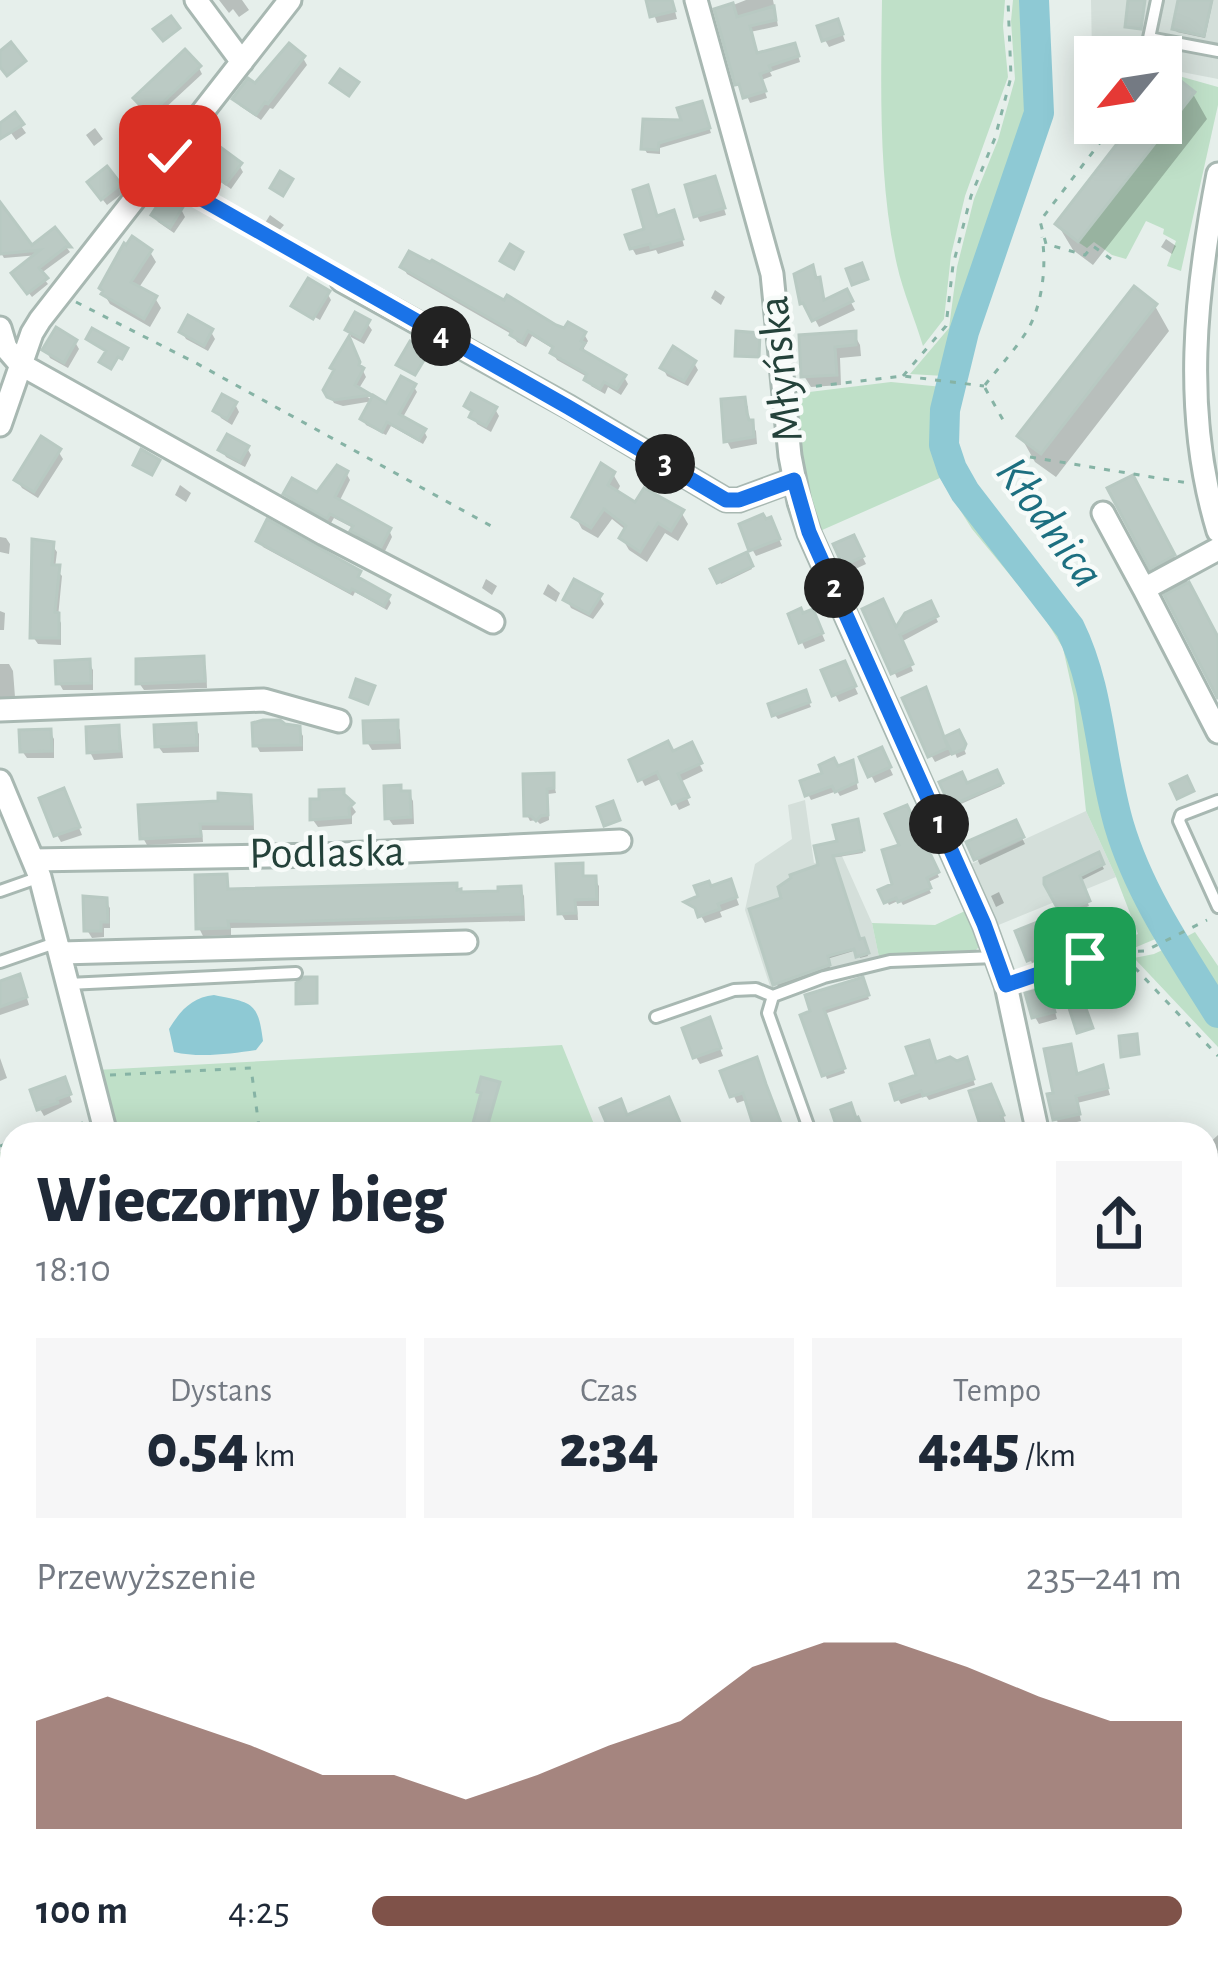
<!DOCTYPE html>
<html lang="pl">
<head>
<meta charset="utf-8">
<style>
	body { margin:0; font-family:"Alegreya Sans",sans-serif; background:#f6f6f7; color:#1f2937; height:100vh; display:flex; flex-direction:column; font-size:45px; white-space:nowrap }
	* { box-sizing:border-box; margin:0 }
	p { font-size:39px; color:#747a83 }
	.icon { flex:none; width:66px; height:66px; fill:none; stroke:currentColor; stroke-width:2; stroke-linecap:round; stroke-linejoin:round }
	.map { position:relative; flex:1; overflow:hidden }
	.details { position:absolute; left:0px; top:1122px; width:1218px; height:861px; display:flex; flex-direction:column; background:#fff; border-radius:36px 36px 0 0; box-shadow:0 6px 30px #0003 }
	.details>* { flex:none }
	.needle { width:78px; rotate:240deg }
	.fabs { position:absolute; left:1074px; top:36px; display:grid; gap:24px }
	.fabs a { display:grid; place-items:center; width:108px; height:108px; border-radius:0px; background:#fff; box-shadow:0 6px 30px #0003; font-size:60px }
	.pin { position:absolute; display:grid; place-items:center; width:102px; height:102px; color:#fff; margin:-51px; border-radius:24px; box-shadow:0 6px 18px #0006 }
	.km { position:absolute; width:60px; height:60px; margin:-30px; border-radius:50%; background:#222; color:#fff; font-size:33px; line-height:60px; text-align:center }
	.round { display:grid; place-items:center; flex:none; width:126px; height:126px; border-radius:0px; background:#f6f6f7 }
	.summary { display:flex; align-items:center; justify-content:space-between; height:204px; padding:0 36px }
	h1 { font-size:66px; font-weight:800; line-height:90px }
	.figures { display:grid; grid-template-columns:repeat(3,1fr); gap:18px; height:204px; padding:12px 36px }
	.figures div { display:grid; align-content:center; border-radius:0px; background:#f6f6f7; text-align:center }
	.figures b { font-size:60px; font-weight:800 }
	.figures small { font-size:33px; font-weight:400 }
	.figures p { font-size:33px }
	.chart { height:336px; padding:24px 36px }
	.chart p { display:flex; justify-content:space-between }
	.chart svg { width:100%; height:216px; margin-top:12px; fill:#7f5249; opacity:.7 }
	ul { padding:0 36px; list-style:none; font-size:39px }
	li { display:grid; grid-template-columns:192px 144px 1fr; align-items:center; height:90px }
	li i { height:30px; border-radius:15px; background:#7f5249 }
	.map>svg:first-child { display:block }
	.built { fill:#d4dfda }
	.green { fill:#bfe0c8 }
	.water { fill:#8ec9d4 }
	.shadow { fill:#0003 }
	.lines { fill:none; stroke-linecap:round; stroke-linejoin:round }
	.river { stroke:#8ec9d4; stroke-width:30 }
	.building { fill:#bbcac4; stroke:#b8c9c2; stroke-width:3 }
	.service-casing { stroke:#a8b8b2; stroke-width:16 }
	.minor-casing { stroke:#a8b8b2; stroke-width:27 }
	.path { stroke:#86b3a5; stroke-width:3; stroke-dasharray:6 9; stroke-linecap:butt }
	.service { stroke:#fff; stroke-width:10 }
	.minor { stroke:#fff; stroke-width:21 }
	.route-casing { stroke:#fff; stroke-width:24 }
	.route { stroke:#1a73e8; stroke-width:15 }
	.labels { text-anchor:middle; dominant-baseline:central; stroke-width:9; stroke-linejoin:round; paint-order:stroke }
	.street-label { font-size:45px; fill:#24423a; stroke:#f7fbf9 }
	.water-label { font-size:48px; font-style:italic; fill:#1c6f80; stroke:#f7fbf9 }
</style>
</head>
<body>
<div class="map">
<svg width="1218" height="1981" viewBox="0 0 1218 1981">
	<rect width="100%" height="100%" fill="#e6efeb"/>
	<path class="built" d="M1091 0H1218V79L1161 68V57L1092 55Z
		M805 800 814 863 842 856 872 923 879 957 821 971 771 989 745 910 755 864 792 839 788 805Z
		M1086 811 1116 877 996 926 969 865Z
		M1206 1791 1218 1812V1981H727L721 1971H1206Z"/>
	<path class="green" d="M882 0H1005L1003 26 1008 77 965 196 951 255 944 319 923 346C915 319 903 292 897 265 878 182 881 84 882 0Z
		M1013 0H1027L1035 97 1034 113 944 376 910 374 949 328 957 267 974 199 998 140 1015 79 1011 21Z
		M1161 71 1218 87V105L1181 271 1167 266 1176 241 1163 234 1164 229 1146 221 1126 259 1112 255 1094 242 1087 248 1078 242 1194 92 1172 74 1163 84 1161 83Z
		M891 382 943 387C937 413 934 437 943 462 948 477 959 490 967 503 996 545 1028 585 1060 624 1092 682 1095 751 1112 815 1122 857 1145 897 1165 935L1134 948 1113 943 1138 934 1116 877 1086 811 1074 698 1063 648 1042 614 972 529 940 478 820 531 809 502 793 394Z
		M965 911 979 947 971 955 879 957 872 923 935 925Z
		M1195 932 1218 966V999L1182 939Z
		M1171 946 1218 1022V1047L1134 958 1154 954Z
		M562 1045 598 1134H112L96 1070Z
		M12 1148V1205L1 1209 12 1241 0 1245V1152Z
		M1218 1168V1331L1206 1326V1178Z
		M1206 1351 1218 1355V1532L1206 1503Z
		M12 1447V1543L0 1545V1450Z
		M12 1553V1971H721L727 1981H0V1555Z
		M1206 1581 1214 1597 1218 1596V1661L1206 1646Z
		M1206 1676 1218 1691V1812L1206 1791Z"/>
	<path class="water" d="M214 995C252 1003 258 1001 263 1041L256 1050C230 1054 199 1058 174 1052L169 1029C180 1011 192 997 214 995Z
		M1081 1971H1195L1201 1981H1080Z"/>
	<path class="shadow" d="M219 0H242L249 10 239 17 233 9 229 13Z
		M649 0H672L677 19 657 23Z
		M746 0H773L778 26 750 32 757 56 797 52 800 62 770 72 772 76 761 80 767 98 750 103 744 89 738 84 718 11Z
		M1181 0H1213L1205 38 1177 32 1175 29Z
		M841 30 845 41 829 47 825 40Z
		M303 58 307 65 273 109 270 108 261 120 240 106 236 99Z
		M199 68 202 74 162 111 177 129 171 136 140 104Z
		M1161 92 1193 94 1207 119 1093 265 1073 250 1058 225 1137 123H1161Z
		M703 109 711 133 660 148V154L647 153 644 148Z
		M14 116 26 133 16 140 4 123Z
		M95 128 103 139 94 146 86 135Z
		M186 165H239L243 172 231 189 207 172 201 180Z
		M119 186 123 193 107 205 95 190Z
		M717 186 726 215 700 222 697 216Z
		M181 209 185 217 174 233 158 222 154 215Z
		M270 215 284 225 278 232 265 223Z
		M657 219 677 220 684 246 658 254 656 250 636 255 632 248Z
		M0 222 31 249 55 232 70 252 40 274 48 284 32 297 18 279 39 255 4 258 0 251Z
		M1166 239 1176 246 1172 254 1161 247Z
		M150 252 156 262 138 289 155 298 161 308 150 327 110 304 104 294Z
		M403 267 555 328 584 334 588 341 584 348 585 355 624 377 628 384 621 395 608 387 605 394 591 386 589 378 557 360 553 353 555 350 532 336 526 347 517 342 513 335 407 274Z
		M812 269 822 288 825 303 846 293 855 310 819 327 810 310 807 311 802 303Z
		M715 290 725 297 721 305 711 298Z
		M327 293 331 300 320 320 296 306Z
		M1155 306 1169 331 1056 477 1035 462 1021 437Z
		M367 323 372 330 364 344 351 337 348 330Z
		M182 332H211L215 339 208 351 186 339Z
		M854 334 860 345 861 356 840 358 841 385 811 387 804 376 802 338Z
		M75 342 79 349 68 368 50 358 46 350Z
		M349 342 366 377 358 390 373 401 388 407 414 387 417 392 402 419 424 431 427 437 423 444 391 426 386 435 366 425 363 419 373 401 343 406 334 403 327 390Z
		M694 363 698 370 688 386 667 376 663 368Z
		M744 400 748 407 749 423 756 431 757 444 731 449 727 441Z
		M235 404 239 412 232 425 221 418 217 411Z
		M468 406 495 409 499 416 491 432 477 424Z
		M247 448 251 455 245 467 226 457 222 450Z
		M58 451 63 459 38 498 22 488 17 480Z
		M346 473 350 480 339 502 389 530 392 537 385 551 357 537 355 529 334 518 331 523 291 500 287 494 318 496Z
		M613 474 620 486 616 494 636 506 681 512 688 524 678 541 665 533 647 562 629 550 622 538 627 531 612 519 598 538 582 529 575 516Z
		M180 485 191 493 186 502 175 495Z
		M1146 503 1218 641V694L1153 567Z
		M774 527 782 546 756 556 752 549Z
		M0 537 6 538 10 544 9 554 0 552Z
		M853 538 866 564 849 572 837 546Z
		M260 541 359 574 360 582 388 597 391 603 387 610 355 592 353 596 263 547Z
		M52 545 57 552 55 568 62 576 58 617 61 623V645L38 644 33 637Z
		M746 556 752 569 721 584 714 571Z
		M486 579 497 586 492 595 482 588Z
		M548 584 560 593 556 602 543 594Z
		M599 596 604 604 593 619 571 608 567 600Z
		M930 605 938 622 901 642 913 671 897 678 866 610 896 632Z
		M0 611 5 613 4 630H0Z
		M816 620 825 641 805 649 795 627Z
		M202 659 206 667 207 688 144 690 139 683Z
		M88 662 93 670V690H63L59 683Z
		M0 664H9L13 671 15 697 0 698Z
		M848 672 858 694 839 702 835 694Z
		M805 694 811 707 778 719 775 715Z
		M396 723 400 730 401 749 372 750 367 742Z
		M194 726 199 734V752L163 753 158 746Z
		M117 729 121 736 123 758 94 760 90 752Z
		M299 729 303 736V751L260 752 256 745Z
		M50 732 54 739V758H27L22 751Z
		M958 734 966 754 957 758 955 753 935 762 931 755 944 740Z
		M690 746 703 771 680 782 690 805 679 810 663 778 645 786 633 762 672 755Z
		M885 758 893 775 875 783 863 759Z
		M852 764 858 789 840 796 837 791 811 800 808 794 837 770Z
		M996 774 1002 786 954 807 943 783 966 787Z
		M552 776 556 793 548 794 549 820 540 824 536 820 530 821 527 815Z
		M399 788 403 794H409L413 801 414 824 393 825 388 818Z
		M249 798 253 806 254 830H202L203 842 147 845 143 838 221 804Z
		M67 799 82 835 61 842 57 835Z
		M351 805 356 812 352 816V824L318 827 313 820Z
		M906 809 939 877 926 883 931 893 903 905 900 900 889 905 882 891 895 886 903 847Z
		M1015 824 1025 844 980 865 970 844Z
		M858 825 863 853 832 858 859 942 862 941 868 956 860 958 857 950 827 959 830 968 778 987 753 911 785 899 821 867Z
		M1097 856 1104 869 1080 881 1089 906 1068 915 1080 943 1032 963 1019 933 1064 914 1047 883Z
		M581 867 585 879H594L599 886V906H577L578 920H565L561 913Z
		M226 877 230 892 456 886 461 895 520 889 524 896 525 921 231 928V935L203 936 199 928Z
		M710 889H733L739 905 720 912 722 917 705 923 700 914 689 903Z
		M999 892 1004 903 996 907 991 896Z
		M105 901 110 908V928H104V937L92 938 87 930Z
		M1093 931 1113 935 1117 947 1109 949 1129 975 1119 996Z
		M0 983 23 985 29 1005 0 1015Z
		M864 985 869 999 824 1014 845 1073 827 1079 804 1017Z
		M1051 997 1057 1019 1039 1024 1035 1017Z
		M712 1028 723 1056 700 1064 696 1057Z
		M1069 1047 1078 1077 1102 1069 1110 1095 1077 1103 1081 1121 1060 1126 1056 1119V1095Z
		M0 1058 7 1078 0 1081Z
		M936 1065 969 1066 975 1085 929 1100 926 1096 901 1104 898 1099Z
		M724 1073 784 1134H759L749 1099 737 1103Z
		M67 1088 72 1102 44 1116 40 1109Z
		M1001 1110 1010 1134H987L986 1132Z
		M1218 1135V1153L1206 1163V1146Z
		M6 1335 12 1347V1364L0 1369V1337Z
		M743 1971H853L858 1981H749Z"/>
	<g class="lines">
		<path class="river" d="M1034 0 1039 113 964 332 945 410 944 445 952 469 965 492 1070 628C1100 689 1100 760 1119 825 1139 893 1181 954 1218 1013"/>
	</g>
	<path class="building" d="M646 0H672L675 11 650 17Z
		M1128 0H1145L1141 29 1125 27Z
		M1178 0H1212L1204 36 1172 29Z
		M733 3 737 17 774 6 776 20 750 26 757 53 795 43 799 56 769 66 771 70 760 74 766 91 743 98 739 84 735 85 714 9Z
		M171 16 180 28 163 41 153 29Z
		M838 19 843 34 822 41 817 26Z
		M11 42 26 61 7 76 0 67V51Z
		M289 43 305 56 268 104 265 102 256 115 232 99 248 78 255 83Z
		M185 49 201 66 160 105 176 121 167 133 133 98Z
		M340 69 359 82 349 96 330 83Z
		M1172 74 1195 92 1078 242 1055 224 1133 123H1161V87Z
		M702 101 710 128 659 143 658 150 641 149 643 119 681 120 677 108Z
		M15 112 24 124 0 139V123Z
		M204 135 242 163 226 184 202 167 196 175 182 165Z
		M107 166 121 184 101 200 87 182Z
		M280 171 293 179 283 196 270 188Z
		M715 176 725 208 694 217 685 185Z
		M648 185 657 216 674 210 683 239 651 248 650 244 630 249 625 235 644 229 633 190Z
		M164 195 183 207 170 228 151 215Z
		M0 202 32 245 55 227 71 247H66L39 268 48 278 27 294 11 273 40 250 0 254Z
		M132 236 152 250 131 282 157 296 144 319 101 294 103 291 99 288 124 243 126 245Z
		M510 244 523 252 514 269 500 261Z
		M409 251 430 262 432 260 504 300 507 295 556 325 564 328 568 322 586 332 581 341 585 343 581 349 626 375 617 389 604 382 600 389 584 380 587 374 550 353 553 347 528 331 522 342 510 335 512 331 400 267Z
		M862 263 868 279 852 285 846 269Z
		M813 265 816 278 820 277 824 300 847 289 853 301 812 321 803 303 800 304 794 274Z
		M308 278 330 291 313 319 291 306Z
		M1134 286 1157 304 1041 454 1017 436Z
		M355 312 370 320 360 338 345 330Z
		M188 315 213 329 204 346 179 332Z
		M56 327 77 340 64 363 42 350Z
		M92 328 128 348 122 359 118 357 111 369 99 362 106 351 86 339Z
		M736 331 760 333 759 357 735 356Z
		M856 331V345L835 347 837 375 801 377 799 335Z
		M349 336 360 362 359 365 364 368 355 385 372 395 334 400 327 397 323 390 334 370 330 368Z
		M410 341 429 352 415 375 396 365Z
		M673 346 696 361 684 381 660 368Z
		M401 376 416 384 399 414 426 429 419 440 387 422 382 432 360 419 373 395 386 403Z
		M471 393 497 407 486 426 469 417 472 411 464 406Z
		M222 394 237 402 227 419 213 411Z
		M745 397 747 413 749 420H753L754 437 724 442 721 399Z
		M227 434 249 446 240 462 218 450Z
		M41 436 61 449 34 492 14 480Z
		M141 449 160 460 152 475 133 465Z
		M601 463 615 472 608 485 635 502 644 488 684 510 671 531 658 523 640 552 619 538 626 526 604 509 591 528 572 517Z
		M337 465 348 471 335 497 391 528 381 547 350 531 353 526 330 514 327 519 283 494 292 478 317 492Z
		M1133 475 1175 555 1150 569 1107 488Z
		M763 514 766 519 771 517 780 539 749 551 739 524Z
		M267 519 361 571 358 577 390 595 384 606 352 589 350 592 256 541Z
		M854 535 864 556 843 566 833 544Z
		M32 539 54 542 52 565H60L55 612 59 613V638H30Z
		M747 552 753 566 717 583 710 569Z
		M574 579 602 594 589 614 563 600Z
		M1189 582 1218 637V699L1164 595Z
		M883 599 896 627 905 613 931 601 938 616 900 635 913 664 891 674 862 609Z
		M801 608 803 613 813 609 823 633 799 643 788 614Z
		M204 656 205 681 136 684V659Z
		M90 659 91 683 56 684 55 661Z
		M845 661 856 686 832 696 821 670Z
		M356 679 375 686 368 704 350 697Z
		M926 687 948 748 928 757 902 698Z
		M806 690 810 702 772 716 768 704Z
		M263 720H280L285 724 300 726 301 745 253 746 252 723Z
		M398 720V742L364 743 363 721Z
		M196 723 197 745 155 747 154 725Z
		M119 725 120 751 87 753 86 727Z
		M51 729 52 751 20 752 19 730Z
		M959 730 966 744 964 749 952 754 944 737Z
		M668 741 673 751 692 742 702 763 678 774 689 797 672 804 657 772 638 781 629 760Z
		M882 747 891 767 868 777 859 757Z
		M834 758 838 766 853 760 857 782 835 792 832 786 805 796 800 781 822 773 819 765Z
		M997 770 1003 783 950 806 939 782 962 772 967 783Z
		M554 773V788L547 789 548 815 541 816 536 821 531 816H524L523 774Z
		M1187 776 1194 791 1177 799 1170 784Z
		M401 785V791H410L411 817 385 819 384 786Z
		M64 788 80 827 54 836 39 798Z
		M344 789V794L354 803 349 808 350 817 310 820V799H319V790Z
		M218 793 251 795 252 824H200L201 836 140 839 138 805 218 801Z
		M613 801 620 820 604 826 597 807Z
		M907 805 939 872 927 878 931 888 898 902 896 898 884 903 878 890 892 884 882 850 899 845 885 814Z
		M858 819 864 850 833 856 860 939 864 938 869 953 856 957 854 949 828 956 830 965 773 985 749 909 781 898 778 887 791 878 790 875 818 865 814 846 837 841 833 825Z
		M1016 820 1024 837 974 860 966 842Z
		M1099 852 1104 864 1080 876 1090 901 1068 910 1080 939 1027 961 1015 931 1060 913 1044 884V878Z
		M583 863V876H596L597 899 575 900 576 913 558 914 556 864Z
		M227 874 228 889 457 883V890L461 889V892L498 891V887L521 886 523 914 285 922 228 921 229 928 196 929 195 875Z
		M731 879 737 897 718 904 720 909 698 917 695 908 684 902 698 896 694 886 709 881 711 886Z
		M83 896 107 898 108 922H101V931H84Z
		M1087 919 1098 932 1111 927 1117 942 1109 944 1128 967 1115 995Z
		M20 974 27 997 0 1007V981Z
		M305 977H317V1003L296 1004V983Z
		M863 977 869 995 824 1009 845 1068 822 1076 800 1015 810 1011 805 995Z
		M1048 987 1055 1012 1032 1018 1025 993Z
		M1084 1003 1093 1028 1077 1033 1069 1008Z
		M710 1017 721 1048 693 1058 682 1028Z
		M1137 1034 1139 1054 1121 1057 1119 1036Z
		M929 1040 936 1062 950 1057 957 1061 967 1057 974 1079 923 1096 921 1091 895 1100 890 1084 916 1075 906 1047Z
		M1071 1044 1077 1074 1103 1065 1108 1088 1076 1096 1080 1114 1053 1120 1047 1094 1053 1093 1044 1049Z
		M757 1057 766 1084 785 1134H756L743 1093 730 1097 720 1071Z
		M65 1077 71 1094 57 1099 58 1103 37 1110 30 1090Z
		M481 1077 500 1082 486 1131 472 1127 481 1093 477 1092Z
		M991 1084 1004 1115 1001 1116 1004 1126 983 1134 969 1091Z
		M669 1097 685 1134H611L600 1108 621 1099 627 1115Z
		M851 1103 856 1118 858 1117 865 1134H839L831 1110Z"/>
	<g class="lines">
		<defs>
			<path id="service" d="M1157 0 1149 38 1218 51
				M156 173 342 281
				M1218 801 1181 815 1179 821 1218 907
				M0 891 40 877
				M0 962 58 942
				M68 984 296 973
				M656 1017 734 990 756 989 773 996
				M811 1134 768 1013 773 996 824 977 890 961 996 957
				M1206 1337 1218 1342
				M0 1445 12 1443
				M1206 1660 1218 1674
				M871 1971 877 1981
				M1042 1971 1047 1981
				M989 1981 1006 1971"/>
			<path id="minor" d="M196 0 242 62
				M696 0 772 274 790 456 799 502 809 533 984 924 1006 985 1038 1134
				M1218 174C1195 293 1182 412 1218 531
				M342 281 569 407 726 500H739L793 480
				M0 328 6 348 20 364 324 534 493 622
				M0 425 32 333 40 320 290 0
				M1103 513 1144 589
				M1218 549 1144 589 1218 732
				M0 710 264 700 339 721
				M0 781 40 877 106 1134
				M33 860 322 855 620 841
				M61 953 466 942"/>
		</defs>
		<use href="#service" class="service-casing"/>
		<use href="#minor" class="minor-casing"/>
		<path class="path" d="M1111 259 1093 246 1085 255 1046 244 1040 221 1115 123
			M76 302 196 363 493 527
			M903 376 946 326 953 265 971 196 995 138 1011 77 1008 0
			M985 385C999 367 1015 350 1027 331 1042 306 1047 267 1042 237
			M801 388 903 376 984 386
			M985 388 1007 427
			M1030 457 1188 483
			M1123 952 1145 951 1207 920
			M1025 978 1085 958 1120 952 1218 1056
			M110 1075 251 1068 260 1134
			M36 1134 83 1123
			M410 1134 451 1132
			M0 1146 12 1142
			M0 1307 12 1303
			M1206 1527 1218 1553
			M0 1551 12 1548"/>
		<use href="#service" class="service"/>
		<use href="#minor" class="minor"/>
	</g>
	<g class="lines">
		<defs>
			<path id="route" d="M170 156 156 173 568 407 726 500H739L794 480 809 532 984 924 1006 985 1085 958"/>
		</defs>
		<use href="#route" class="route-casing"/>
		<use href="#route" class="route"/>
	</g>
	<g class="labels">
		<g class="street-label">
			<text transform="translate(781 369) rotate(-96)">Młyńska</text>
			<text transform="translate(327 853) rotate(-1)">Podlaska</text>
		</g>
		<g class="water-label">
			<text transform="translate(1049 523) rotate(54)">Kłodnica</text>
		</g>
	</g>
</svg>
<div class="fabs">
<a><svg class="needle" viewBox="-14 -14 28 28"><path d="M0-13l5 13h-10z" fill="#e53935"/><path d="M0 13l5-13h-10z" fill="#747a83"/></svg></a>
</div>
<div class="pin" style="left:1085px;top:958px;background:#1e9e55"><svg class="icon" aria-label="arrive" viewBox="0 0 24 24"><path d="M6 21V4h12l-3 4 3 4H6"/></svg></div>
<div class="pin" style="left:170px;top:156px;background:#d93025"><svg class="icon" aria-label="check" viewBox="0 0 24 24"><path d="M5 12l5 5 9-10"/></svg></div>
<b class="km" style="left:939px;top:824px">1</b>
<b class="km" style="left:834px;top:588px">2</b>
<b class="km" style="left:665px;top:464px">3</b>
<b class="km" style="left:441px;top:336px">4</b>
<section class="details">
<div class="summary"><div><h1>Wieczorny bieg</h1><p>18:10</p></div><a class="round"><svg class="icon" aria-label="share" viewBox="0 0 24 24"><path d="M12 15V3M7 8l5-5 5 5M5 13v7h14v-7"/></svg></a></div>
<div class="figures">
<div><p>Dystans</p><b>0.54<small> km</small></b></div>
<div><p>Czas</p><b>2:34</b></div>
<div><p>Tempo</p><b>4:45<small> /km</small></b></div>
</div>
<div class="chart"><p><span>Przewyższenie</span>235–241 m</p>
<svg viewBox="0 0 160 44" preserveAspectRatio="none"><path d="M0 44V22L10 17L20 22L30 27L40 33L50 33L60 38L70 33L80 27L90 22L100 11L110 6L120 6L130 11L140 17L150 22L160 22V44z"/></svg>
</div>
<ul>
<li><b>100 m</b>4:25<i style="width:100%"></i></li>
</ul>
</section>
</div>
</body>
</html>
